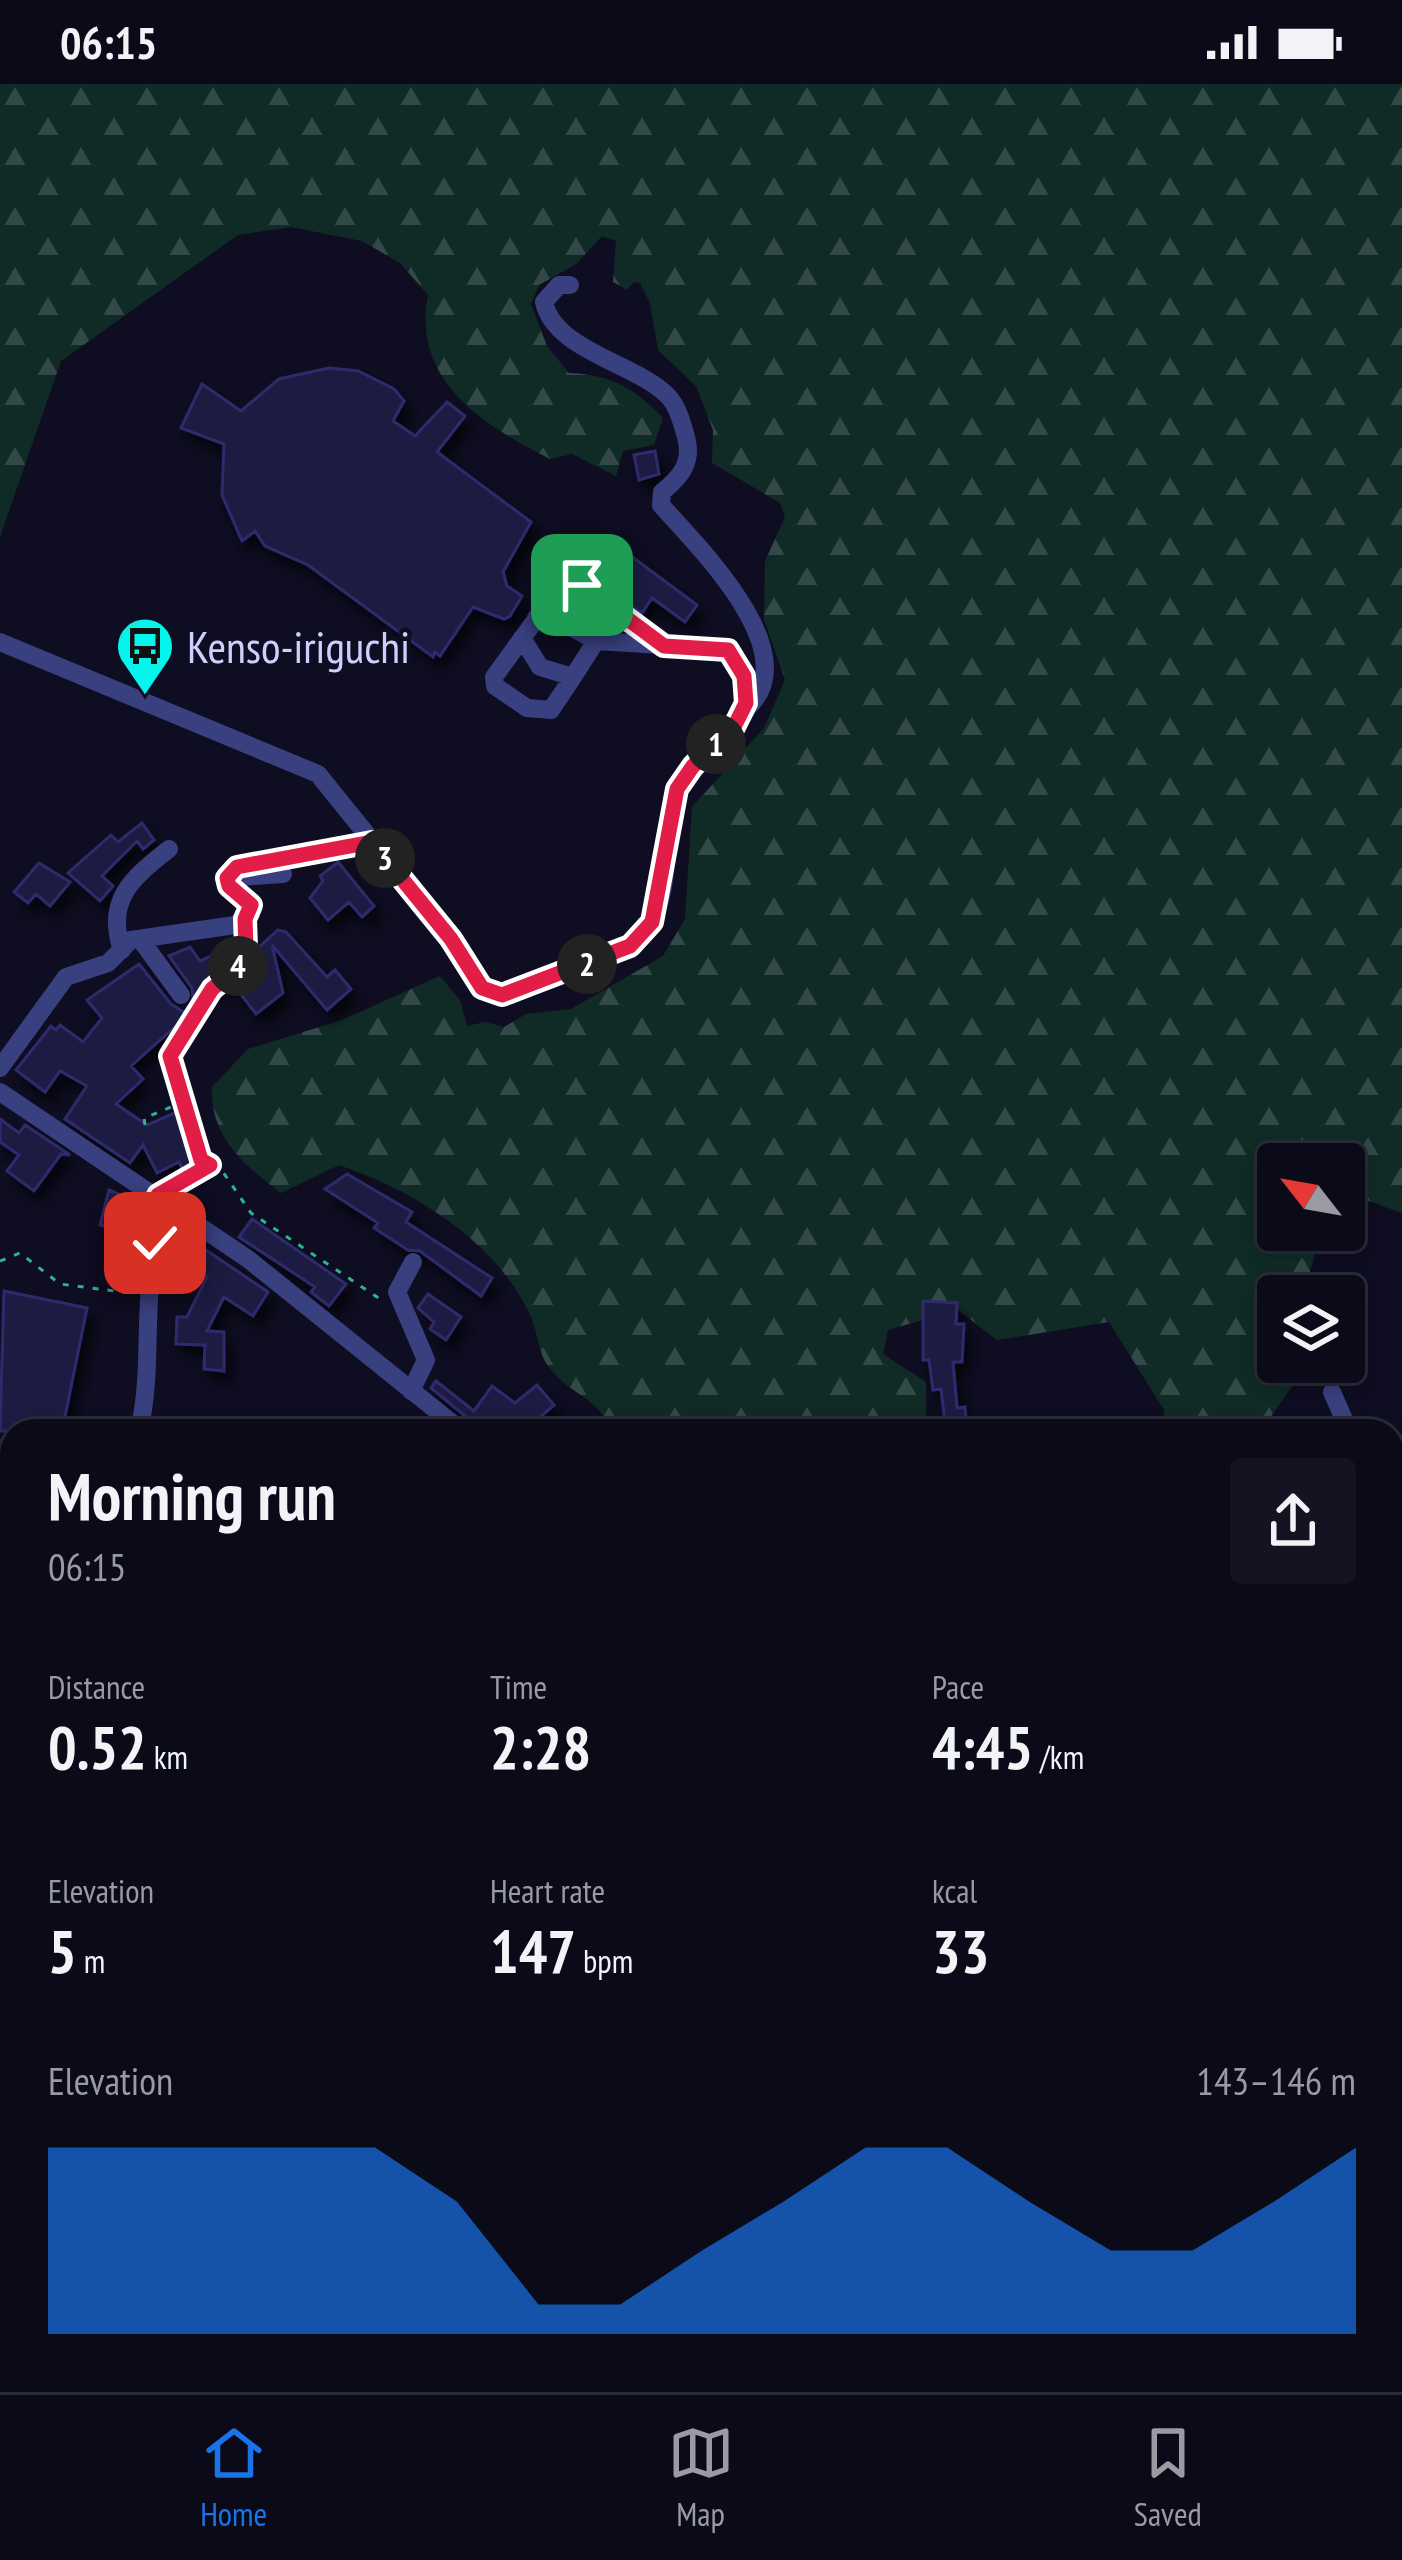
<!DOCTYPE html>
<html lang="en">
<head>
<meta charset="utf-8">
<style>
	body { margin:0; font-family:"PT Sans Narrow",sans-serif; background:#131322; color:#f1f3f6; height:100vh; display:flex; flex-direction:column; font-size:45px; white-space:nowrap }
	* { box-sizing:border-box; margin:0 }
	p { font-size:39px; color:#999aa2 }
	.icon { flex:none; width:66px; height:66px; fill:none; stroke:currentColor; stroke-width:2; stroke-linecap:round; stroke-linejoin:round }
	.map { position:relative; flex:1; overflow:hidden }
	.sheet { position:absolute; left:0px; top:1335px; width:1404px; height:975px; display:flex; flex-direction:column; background:#0a0a19; border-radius:36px 36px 0 0; box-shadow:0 6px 18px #0003,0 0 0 3px #2a2b38 }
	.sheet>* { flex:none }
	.needle { width:78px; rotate:301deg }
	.controls { position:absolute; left:1257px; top:1059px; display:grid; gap:24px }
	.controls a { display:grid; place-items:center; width:108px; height:108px; border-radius:12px; background:#0a0a19; box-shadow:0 6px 18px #0003,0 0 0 3px #2a2b38; font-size:60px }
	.pin { position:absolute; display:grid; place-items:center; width:102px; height:102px; color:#fff; margin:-51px; border-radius:24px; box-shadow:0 6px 18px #0006 }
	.km { position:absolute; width:60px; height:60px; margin:-30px; border-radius:50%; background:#222; color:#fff; font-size:33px; line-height:60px; text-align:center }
	.round { display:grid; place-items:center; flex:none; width:126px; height:126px; border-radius:12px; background:#131322 }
	.summary { display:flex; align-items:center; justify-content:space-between; height:204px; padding:0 48px }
	h1 { font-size:66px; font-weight:800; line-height:90px }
	.figures { display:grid; grid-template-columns:repeat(3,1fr); gap:18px; height:204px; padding:12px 48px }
	.figures div { display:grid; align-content:center }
	.figures b { font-size:60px; font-weight:800 }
	.figures small { font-size:33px; font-weight:400 }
	.figures p { font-size:33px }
	.chart { height:336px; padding:24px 48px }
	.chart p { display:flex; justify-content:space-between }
	.chart svg { width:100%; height:216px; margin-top:12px; fill:#1a73e8; opacity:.7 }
	.status { display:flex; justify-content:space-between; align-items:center; height:84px; padding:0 60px; background:#0a0a19; direction:ltr }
	.status svg { height:33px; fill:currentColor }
	.dock { display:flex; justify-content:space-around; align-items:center; height:168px; border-top:3px solid #2a2b38; background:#0a0a19; font-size:33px; color:#999aa2 }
	.dock a { display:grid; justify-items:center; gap:6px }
	.dock .selected { color:#1a73e8 }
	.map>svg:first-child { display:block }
	.forest { fill:url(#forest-firs) }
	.water { fill:url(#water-waves) }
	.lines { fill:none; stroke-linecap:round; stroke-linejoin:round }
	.stream { stroke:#0d2b45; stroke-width:6 }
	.river { stroke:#0d2b45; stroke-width:33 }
	.building { fill:#1c1a42; stroke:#2f2c6d; stroke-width:3; filter:url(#shadow) }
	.path { stroke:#2fb197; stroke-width:3; stroke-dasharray:6 9; stroke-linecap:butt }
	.minor { stroke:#39407f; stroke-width:18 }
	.major { stroke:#a756fd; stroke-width:24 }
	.route-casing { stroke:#fff; stroke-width:24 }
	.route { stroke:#e11d48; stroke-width:15 }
	.labels { text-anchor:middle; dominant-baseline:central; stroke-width:9; stroke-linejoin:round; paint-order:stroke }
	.poi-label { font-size:45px; fill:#cecffe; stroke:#0e0d21; text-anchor:start }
</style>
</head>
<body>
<div class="status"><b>06:15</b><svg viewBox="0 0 49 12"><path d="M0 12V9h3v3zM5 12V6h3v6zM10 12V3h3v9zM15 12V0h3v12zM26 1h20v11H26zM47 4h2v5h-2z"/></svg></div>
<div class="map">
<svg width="1402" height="2308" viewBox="0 0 1402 2308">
	<defs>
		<pattern id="forest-firs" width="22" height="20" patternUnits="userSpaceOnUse" patternTransform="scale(3)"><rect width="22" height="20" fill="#102b26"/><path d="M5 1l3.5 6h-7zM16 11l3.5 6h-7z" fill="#324947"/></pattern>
		<pattern id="water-waves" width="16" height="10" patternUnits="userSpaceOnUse" patternTransform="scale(3)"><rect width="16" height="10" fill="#0d2b45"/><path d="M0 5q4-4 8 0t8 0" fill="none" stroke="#2f4961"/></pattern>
		<filter id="shadow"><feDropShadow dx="7" dy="11" stdDeviation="6" flood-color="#0009"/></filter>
	</defs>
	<rect width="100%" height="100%" fill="#0e0d21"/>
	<path class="forest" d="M0 0H1402V1129L1360 1114 1344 1121V1080H1278V1146H1322L1303 1212H1278V1278L1299 1279 1295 1298 1261 1347H1164V1326L1109 1238 997 1256 958 1226 888 1246 883 1270 926 1298V1347H612C594 1308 571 1313 549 1283 538 1270 538 1247 530 1231 496 1157 413 1106 339 1081L281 1109C243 1080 210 1053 212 1003L248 965 342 936 440 892 460 916 467 942 485 938 504 943 526 930 571 925 663 872 685 835 692 723 764 644 785 596 764 535 765 477 785 433 780 419 712 379 713 346 696 302 658 266 650 219 640 199 634 198 627 206 613 198 616 157 602 152 576 180 539 201 531 220 547 262 569 289C610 290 636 305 663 334L654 361 623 367 616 392 572 370 550 375C483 341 411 296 428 211L400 179 362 157 291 143 238 151 61 277 0 453Z"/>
	<path class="water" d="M0 1814 12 1816V1926L0 1923Z"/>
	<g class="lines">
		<path class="stream" d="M0 2055 12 2059
			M248 2298 249 2308"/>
		<path class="river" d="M1392 1826 1402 1832"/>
	</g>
	<path class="building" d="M329 284 358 287 394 305 404 317 393 337 415 352 447 318 465 332 437 368 531 438 503 488 507 502 522 512 510 532 504 535 473 523 440 572 435 568 433 573 308 481 265 462 255 447 242 457 222 411 224 360 181 344 202 300 241 327 279 295Z
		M655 367 659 390 639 396 634 371Z
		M604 452 697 521 685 538 652 514 642 529 580 486Z
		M142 739 154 756 143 765 137 757 102 792 113 802 100 817 68 789 111 751 118 758Z
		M338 778 374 822 362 833 349 818 328 836 310 814 323 797 320 792Z
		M39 779 70 798 50 822 36 810 28 819 14 808Z
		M278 846 286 848 327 893 335 886 351 905 327 926 272 861 283 909 256 930 227 892 193 916 192 904 169 872 190 863 200 877 226 865 238 882Z
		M139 880 171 920 188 931 131 982 143 995 116 1020 147 1041 186 1024 189 1056 199 1077 183 1086 179 1078 157 1089 143 1061 130 1079 65 1035 87 1002 60 987 45 1008 16 986 51 942 56 946 60 941 83 958 102 934 87 916Z
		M0 1035 19 1049 25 1041 70 1071 61 1070 34 1107 7 1087 19 1071 0 1058Z
		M347 1090 412 1128 406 1138 492 1194 481 1212 420 1167 408 1166 374 1144 378 1139 325 1105Z
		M109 1106 146 1122 136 1151 100 1141Z
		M252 1135 346 1200 329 1222 311 1208 315 1203 239 1153Z
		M175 1145 268 1208 253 1232 224 1213 207 1247 224 1248V1287L204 1285 205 1261 176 1260 177 1233H187L207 1193 168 1173Z
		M4 1207 87 1224 62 1347H0Z
		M428 1210 461 1233 446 1256 430 1245 434 1238 418 1224Z
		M923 1217 957 1219 956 1240H964L962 1278H953L957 1324 965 1323 967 1347H946L941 1305 933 1306 929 1276H923Z
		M436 1297 474 1327 492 1302 515 1319 537 1301 554 1321 524 1347H475L470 1336 431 1304Z"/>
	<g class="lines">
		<path class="path" d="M145 1041 144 1034 186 1017
			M211 1082 223 1088 251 1129 380 1215
			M175 1101 210 1081 201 1076 171 972 212 905 236 885 246 859
			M0 1177 20 1169 60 1200 130 1209
			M1392 1771 1402 1775
			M0 1795 12 1798
			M0 2001H4
			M0 2043 12 2047
			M264 2298 267 2308"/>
		<path class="minor" d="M570 201H559L544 218C554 266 636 280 667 311 678 322 682 339 686 353 693 378 681 393 662 408L661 421C696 461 808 569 747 624
			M522 554 540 583 573 593 596 557
			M0 558 318 690 451 855 482 905 509 912 630 862C679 826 659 756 677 705 690 669 740 656 746 617 749 597 739 581 728 565L596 557 553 533 536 534
			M573 593 551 626 527 624 495 602 494 593 561 501 573 497 665 561
			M238 793 283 790
			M140 855 181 911
			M122 866C105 816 132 794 169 765
			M0 984 66 893 108 879 131 856 235 841 251 830V821L227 794 237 783 372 758
			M0 1008 248 1175 462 1347
			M411 1307 426 1276 397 1208 413 1178
			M1332 1308 1349 1347
			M139 1347C156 1274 137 1205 166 1130L158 1111
			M1392 1453 1402 1451
			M1392 1583 1402 1581
			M0 2144 12 2153
			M0 2202 12 2186
			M178 2298 188 2308
			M576 2298 577 2308
			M859 2298 867 2308
			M40 2308 45 2298
			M122 2308 127 2298"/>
		<path class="major" d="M0 1500 12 1502
			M1392 1928 1402 1931"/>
	</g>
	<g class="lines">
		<defs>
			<path id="route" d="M155 1159 166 1130 158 1111 210 1081 201 1076 170 972 212 905 236 885 246 864 245 835 251 821 229 802 227 794 237 783 372 758 451 855 482 904 502 911 630 862 652 838 677 705 693 682 734 643 746 619 744 592 728 566 664 562 582 501"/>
		</defs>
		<use href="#route" class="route-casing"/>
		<use href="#route" class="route"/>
	</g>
	<defs>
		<symbol id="bus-pin" viewBox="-11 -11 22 30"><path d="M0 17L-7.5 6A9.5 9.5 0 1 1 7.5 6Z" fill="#03f5eb" stroke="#0e0d21"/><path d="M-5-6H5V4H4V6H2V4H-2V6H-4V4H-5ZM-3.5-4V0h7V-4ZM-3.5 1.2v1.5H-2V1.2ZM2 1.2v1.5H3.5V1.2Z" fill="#111"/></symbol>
	</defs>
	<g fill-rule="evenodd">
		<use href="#bus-pin" x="112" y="529" width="66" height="90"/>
	</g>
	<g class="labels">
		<g class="poi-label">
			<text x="187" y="562">Kenso-iriguchi</text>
		</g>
	</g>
</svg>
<div class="controls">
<a><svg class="needle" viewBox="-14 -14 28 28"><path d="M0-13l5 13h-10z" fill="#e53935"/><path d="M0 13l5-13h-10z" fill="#999aa2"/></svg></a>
<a><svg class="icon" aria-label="layers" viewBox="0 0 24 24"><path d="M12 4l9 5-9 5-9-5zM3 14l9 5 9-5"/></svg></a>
</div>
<div class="pin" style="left:582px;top:501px;background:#1e9e55"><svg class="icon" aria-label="arrive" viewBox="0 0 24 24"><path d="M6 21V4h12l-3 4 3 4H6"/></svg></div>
<div class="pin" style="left:155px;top:1159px;background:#d93025"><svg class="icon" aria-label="check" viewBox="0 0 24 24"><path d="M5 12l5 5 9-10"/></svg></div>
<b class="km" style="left:716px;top:660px">1</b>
<b class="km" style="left:587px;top:880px">2</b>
<b class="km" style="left:385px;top:774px">3</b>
<b class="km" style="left:238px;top:882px">4</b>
<section class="sheet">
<div class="summary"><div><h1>Morning run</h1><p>06:15</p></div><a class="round"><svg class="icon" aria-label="share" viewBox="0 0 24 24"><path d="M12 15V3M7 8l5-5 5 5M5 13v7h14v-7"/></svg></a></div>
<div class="figures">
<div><p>Distance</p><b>0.52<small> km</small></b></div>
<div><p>Time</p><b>2:28</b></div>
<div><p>Pace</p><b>4:45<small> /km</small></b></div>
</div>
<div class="figures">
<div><p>Elevation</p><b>5<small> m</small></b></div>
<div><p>Heart rate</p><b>147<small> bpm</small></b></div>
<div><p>kcal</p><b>33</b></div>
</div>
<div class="chart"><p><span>Elevation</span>143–146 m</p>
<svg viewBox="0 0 160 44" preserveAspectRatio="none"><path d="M0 44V6L10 6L20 6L30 6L40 6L50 17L60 38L70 38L80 27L90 17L100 6L110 6L120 17L130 27L140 27L150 17L160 6V44z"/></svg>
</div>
</section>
</div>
<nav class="dock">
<a class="selected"><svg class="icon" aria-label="home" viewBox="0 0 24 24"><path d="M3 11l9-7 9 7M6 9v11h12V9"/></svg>Home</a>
<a><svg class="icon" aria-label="map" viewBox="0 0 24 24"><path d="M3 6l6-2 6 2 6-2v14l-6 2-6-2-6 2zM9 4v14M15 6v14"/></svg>Map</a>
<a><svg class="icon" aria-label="saved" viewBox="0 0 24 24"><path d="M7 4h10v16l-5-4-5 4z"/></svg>Saved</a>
</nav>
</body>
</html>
